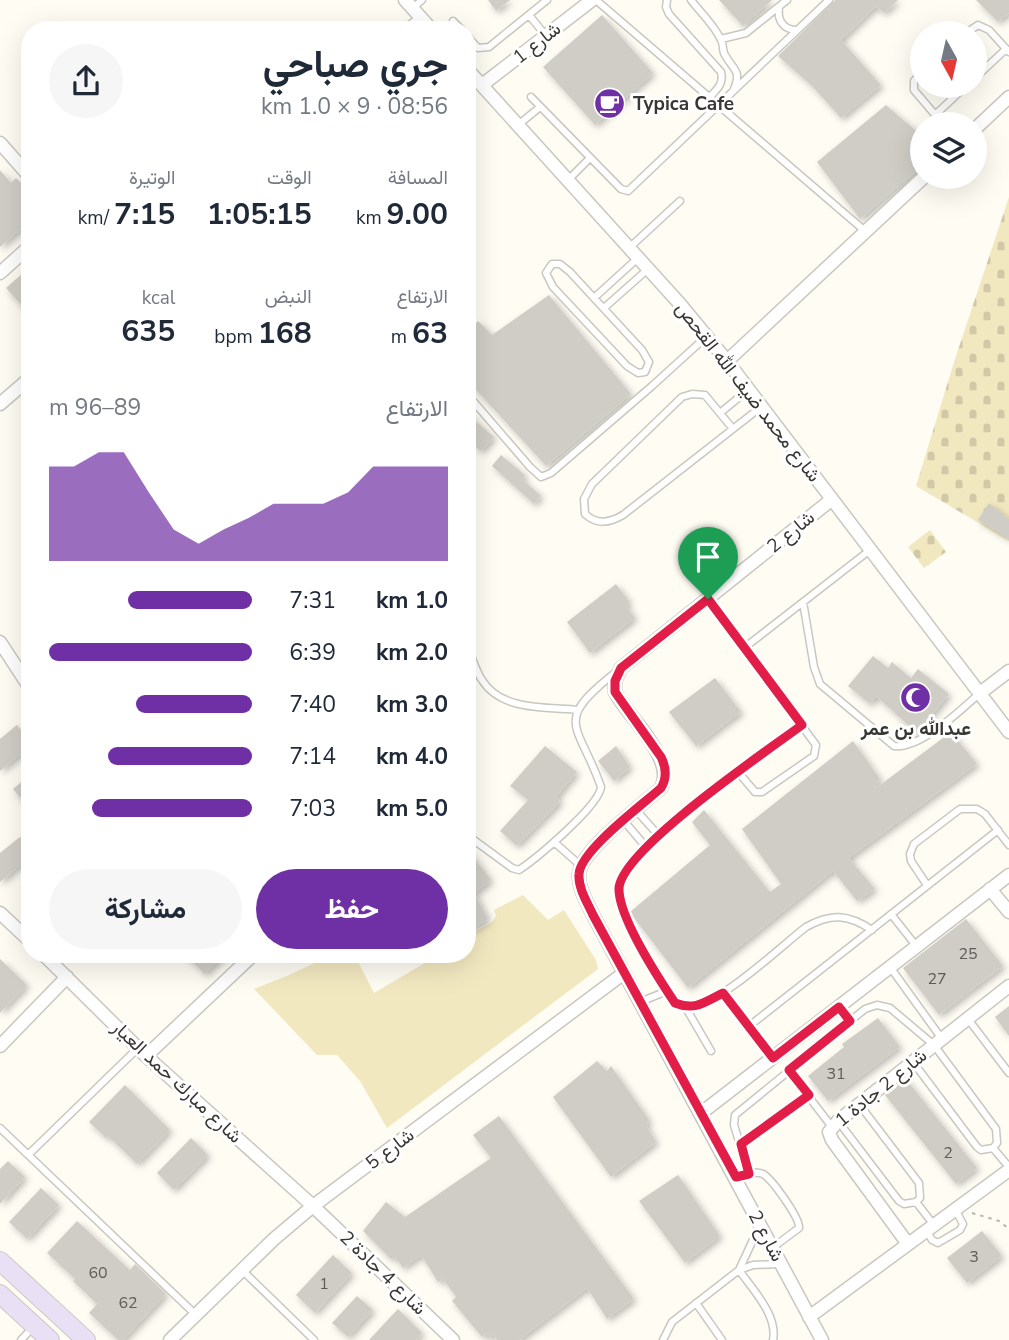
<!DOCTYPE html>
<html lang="ar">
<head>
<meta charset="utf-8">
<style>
	body { margin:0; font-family:"Nunito Sans",Vazirmatn,sans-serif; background:#f6f6f7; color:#1f2937; direction:rtl; height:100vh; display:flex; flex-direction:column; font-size:26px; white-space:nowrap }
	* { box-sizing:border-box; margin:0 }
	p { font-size:23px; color:#747a83 }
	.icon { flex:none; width:38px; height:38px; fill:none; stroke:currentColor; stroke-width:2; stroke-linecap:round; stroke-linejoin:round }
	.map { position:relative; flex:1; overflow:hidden; direction:ltr }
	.panel { position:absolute; left:21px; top:21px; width:455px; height:942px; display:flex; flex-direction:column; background:#fff; border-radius:28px; box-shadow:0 7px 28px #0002; direction:rtl }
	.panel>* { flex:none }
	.needle { width:46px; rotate:172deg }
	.fabs { position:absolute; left:910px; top:21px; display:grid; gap:14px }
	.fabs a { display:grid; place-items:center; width:77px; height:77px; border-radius:50%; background:#fff; box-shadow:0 7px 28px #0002; font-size:35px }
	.pin { position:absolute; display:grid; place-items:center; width:60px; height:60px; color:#fff; margin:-72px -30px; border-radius:50% 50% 50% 0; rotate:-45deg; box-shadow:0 0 7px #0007 }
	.pin .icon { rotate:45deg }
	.round { display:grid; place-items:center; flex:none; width:74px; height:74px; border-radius:37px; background:#f6f6f7 }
	.headline { display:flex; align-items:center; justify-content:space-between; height:119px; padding:0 28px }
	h1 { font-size:38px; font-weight:700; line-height:52px }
	.stats { display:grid; grid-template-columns:repeat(3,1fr); gap:10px; height:119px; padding:7px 28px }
	.stats div { display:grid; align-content:center }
	.stats b { font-size:30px; font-weight:700 }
	.stats small { font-size:19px; font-weight:400 }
	.stats p { font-size:19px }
	.chart { height:196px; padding:14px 28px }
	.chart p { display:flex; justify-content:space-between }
	.chart svg { width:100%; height:126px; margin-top:7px; fill:#7030a5; opacity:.7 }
	.primary-button { display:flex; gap:14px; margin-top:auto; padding:14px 28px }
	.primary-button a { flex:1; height:80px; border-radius:42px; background:#7030a5; color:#fff; font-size:28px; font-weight:700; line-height:80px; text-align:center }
	.primary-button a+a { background:#f6f6f7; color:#1f2937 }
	ul { padding:0 28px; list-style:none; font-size:23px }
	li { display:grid; grid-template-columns:112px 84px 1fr; align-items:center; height:52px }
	li i { height:18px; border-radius:9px; background:#7030a5 }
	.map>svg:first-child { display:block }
	.cemetery { fill:url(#cemetery-stones) }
	.garden { fill:#f2e8c0 }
	.building { fill:#cfcdc5; filter:url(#shadow) }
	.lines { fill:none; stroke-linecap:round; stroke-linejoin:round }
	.lane-casing { stroke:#c9c7bf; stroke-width:9 }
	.street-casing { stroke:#c9c7bf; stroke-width:15 }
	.secondary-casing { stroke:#c9c7bf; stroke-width:20 }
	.path { stroke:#b8b6af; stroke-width:2; stroke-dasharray:3.5 5; stroke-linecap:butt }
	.lane { stroke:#fff; stroke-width:6 }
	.street { stroke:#fff; stroke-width:12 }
	.secondary { stroke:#eae0f6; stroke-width:18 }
	.route-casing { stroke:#fff; stroke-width:14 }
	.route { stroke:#e11d48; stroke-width:9 }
	.labels { text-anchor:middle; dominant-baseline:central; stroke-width:6; stroke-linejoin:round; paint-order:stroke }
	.number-label { font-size:16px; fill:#5e5c58 }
	.street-label { font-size:19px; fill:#383734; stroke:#fff }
	.poi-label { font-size:19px; font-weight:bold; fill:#383734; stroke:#fff; text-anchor:start }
</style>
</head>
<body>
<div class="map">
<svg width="1009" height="1340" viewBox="0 0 1009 1340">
	<defs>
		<pattern id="cemetery-stones" width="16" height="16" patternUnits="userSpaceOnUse" patternTransform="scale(1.75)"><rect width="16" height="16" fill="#f2e8c0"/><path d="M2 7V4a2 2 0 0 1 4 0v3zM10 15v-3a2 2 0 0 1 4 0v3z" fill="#d0c8a6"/></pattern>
		<filter id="shadow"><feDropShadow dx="3" dy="3" stdDeviation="3.5" flood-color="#0004"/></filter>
	</defs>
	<rect width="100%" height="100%" fill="#fefcf3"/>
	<path class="cemetery" d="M1009 197V541L916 486 955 359Z
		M930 530 946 552 924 568 908 547Z"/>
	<path class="garden" d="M523 895 548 920 564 910 596 960 598 969 387 1128 360 1081 337 1055H317L254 989 287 976 333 954H354L374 993 440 954H467V937L492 922 496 916 494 910Z"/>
	<path class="building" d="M488 0H510L496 11Z
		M719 0H772L743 26Z
		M835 0H898L884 13 876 6 841 40 881 85 841 118 812 86 778 56Z
		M976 0H1009V13L998 22Z
		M602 15 653 73 595 125 543 67Z
		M886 105 922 136V166L860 219 817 162Z
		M0 170 11 183 16 178 30 192V221L0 247Z
		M30 267V303L24 308 6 288Z
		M549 295 631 394 546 466 467 380V335L478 321 492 335Z
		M467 414 494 437 481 451 467 439Z
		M501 455 525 475 522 479 541 496 534 504 492 466Z
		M989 503 1009 519V539L978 520Z
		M616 584 629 601 626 606 635 618 590 653 567 622Z
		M873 656 888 668 892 662 911 678 918 669 949 694 917 733 876 696 870 704 848 686Z
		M715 678 741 712 696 746 669 712Z
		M17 725 30 741V746L0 771V739Z
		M951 732 977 764 849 858 875 889 857 901 833 871 688 988 631 914 630 912 710 845 692 822 704 810 770 892 781 884 742 829 853 741 880 779 875 786 876 788Z
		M545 746 577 772 557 796 560 802 517 846 500 831 528 800 510 786Z
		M616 746 630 767 614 781 598 761Z
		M30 775V809L13 789Z
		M20 837 30 848V857L0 882V853Z
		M467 849 491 880 474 893 488 919 467 932Z
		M966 919 1003 966 939 1015 903 968Z
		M184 954H225L205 974Z
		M0 959 27 985 0 1013Z
		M1009 1006V1036L995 1017Z
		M878 1018 900 1047 828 1101 808 1076 844 1047 842 1044Z
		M597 1061 607 1071 611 1066 649 1120 646 1125 656 1142 611 1177 553 1097Z
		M906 1079 977 1168 956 1184 885 1095Z
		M125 1085 170 1130 137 1164 108 1136 106 1138 89 1122Z
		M499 1116 634 1299 607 1319 587 1288 519 1340H497L493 1334 488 1339 485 1333 482 1337 452 1301 456 1297 443 1279 438 1282 421 1255 403 1268 395 1257 391 1259 363 1231 386 1202 405 1217 491 1158 473 1135Z
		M191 1138 208 1155 174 1190 157 1173Z
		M8 1161 25 1177 0 1204V1169Z
		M678 1175 720 1236 685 1263 639 1201Z
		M41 1188 59 1205 27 1239 9 1222Z
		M77 1221 130 1270 135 1264 166 1294 123 1340H118L89 1313 97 1304 73 1281 75 1279 47 1253Z
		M982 1231 1002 1256 967 1283 947 1258Z
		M333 1255 352 1273 315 1313 296 1295Z
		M357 1296 373 1310 348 1337 332 1323Z
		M398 1309 422 1333 416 1340H369Z"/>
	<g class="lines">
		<defs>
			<path id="lane" d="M596 0 865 231
				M667 0 666 7 669 14 721 72C724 84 717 89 709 98
				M691 0C700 12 715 26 721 40 724 45 722 51 725 55 733 70 742 70 734 89
				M779 7C777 21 784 30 797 30
				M413 8 422 0
				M529 15 546 36
				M453 21 462 30
				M966 33 978 25 989 30 1009 52
				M467 36 478 48 489 47 547 0
				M721 39 746 33 787 0
				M922 72 914 81V90L943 124
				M975 78 1006 49
				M531 97 621 189 628 191 829 0
				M935 115 966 86
				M518 125 540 107
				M568 180 590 158
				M629 248 680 201
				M552 264H560L570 272 642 350 649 362 645 372 638 373 627 366 553 287 546 273Z
				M595 297 638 258
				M604 308 648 269
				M467 394 530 467 541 477 551 473 652 386 706 337
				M720 413 748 390
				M733 429 705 395 692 394 682 397 592 484 584 499 585 514C597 525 609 523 623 515L761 407
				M708 599 816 745 814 756 762 792H755L738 772
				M803 602 814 667 820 684 894 746C920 749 960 711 980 693
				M467 645C472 656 475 670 482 680 501 711 546 707 578 710
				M744 648 870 550
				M802 725C767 751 622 849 619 888 618 916 659 979 675 1003 680 1005 684 1008 690 1007 721 1004 780 947 806 927 831 913 848 914 872 930
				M636 810 659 836
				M624 821 646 847
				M467 835 512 868 519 870C537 858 599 806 601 787 579 723 551 723 616 672
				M554 842 580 865
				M927 885 911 861 910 854 914 844 960 809H977L985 814 1009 845
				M891 914 917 947
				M371 954 387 958 406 954
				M890 967 942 1039
				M723 993 773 1058
				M640 1002 667 991
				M686 1008 711 1051
				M968 1019 1009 1073
				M748 1027 998 830
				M913 1062 977 1147 981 1150 993 1148
				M789 1071 832 1127
				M859 1104 919 1183 920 1198 916 1202
				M838 1121 899 1201 904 1204 916 1202
				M0 1128 196 1315
				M741 1144 809 1095
				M993 1148 1009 1167
				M29 1154 138 1048
				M749 1174 734 1125 735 1115 865 1009 877 1005 890 1008 934 1045 996 1129 997 1143 993 1148
				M736 1177C744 1175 755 1170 763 1174 772 1179 800 1218 799 1228L772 1248
				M916 1202 934 1225
				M926 1230 932 1240 938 1243 960 1230 963 1224 955 1209
				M242 1270 314 1340
				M739 1270C752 1289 778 1315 773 1340
				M739 1270 759 1227
				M696 1303 722 1340
				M21 1340 34 1326
				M663 1340 672 1322 739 1270 753 1265 779 1264"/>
			<path id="street" d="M405 0 432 30
				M408 30 422 19
				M467 69 680 304 727 361 1009 732
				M482 85 592 0
				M975 129 1009 97
				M0 143 30 177
				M0 273 30 246
				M727 361 924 177
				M0 404 30 378
				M0 642 30 688
				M980 693 1009 671
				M990 889 1009 912
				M0 913 30 941
				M43 954 146 1056 313 1206 453 1340
				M0 1046 67 977
				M146 1056 254 954
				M700 1114 1009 875
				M908 1244 832 1140 829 1132 838 1121 1009 986
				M809 1317 1009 1170
				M170 1340 274 1239 313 1206 624 973
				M822 1340 593 915C587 902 578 888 579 874 580 851 642 805 661 788 677 760 628 717 615 692V681L621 668 831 500"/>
			<path id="secondary" d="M0 1261 86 1340
				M0 1294 50 1340"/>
		</defs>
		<use href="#lane" class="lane-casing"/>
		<use href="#street" class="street-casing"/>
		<use href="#secondary" class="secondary-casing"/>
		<path class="path" d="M972 1213 999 1221 1009 1229"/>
		<use href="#lane" class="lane"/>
		<use href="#street" class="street"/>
		<use href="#secondary" class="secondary"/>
	</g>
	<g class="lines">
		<defs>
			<path id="route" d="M708 599 802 725C767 751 622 849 619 888 618 916 659 979 675 1003 695 1011 705 1002 723 993L773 1058 839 1007 850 1021 789 1070 809 1095 741 1144 749 1174 736 1177 593 915C587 902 578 888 579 874 580 851 642 805 661 788 667 778 666 767 661 757L615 692V681L621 668Z"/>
		</defs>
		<use href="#route" class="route-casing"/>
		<use href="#route" class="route"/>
	</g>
	<defs>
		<symbol id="cafe-disc" viewBox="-11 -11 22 22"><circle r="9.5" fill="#7030a5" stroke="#fff"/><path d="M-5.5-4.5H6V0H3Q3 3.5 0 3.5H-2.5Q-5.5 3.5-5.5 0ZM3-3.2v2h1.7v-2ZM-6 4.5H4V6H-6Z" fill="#fff"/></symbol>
		<symbol id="mosque-disc" viewBox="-11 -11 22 22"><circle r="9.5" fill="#7030a5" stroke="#fff"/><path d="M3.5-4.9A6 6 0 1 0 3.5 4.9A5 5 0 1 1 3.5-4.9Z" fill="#fff"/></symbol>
	</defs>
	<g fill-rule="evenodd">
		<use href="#cafe-disc" x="592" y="86" width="35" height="35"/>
		<use href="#mosque-disc" x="898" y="680" width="35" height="35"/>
	</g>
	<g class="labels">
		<g class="number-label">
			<text x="968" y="954">25</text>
			<text x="937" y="979">27</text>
			<text x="836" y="1074">31</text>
			<text x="948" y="1153">2</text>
			<text x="974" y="1257">3</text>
			<text x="98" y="1273">60</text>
			<text x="324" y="1284">1</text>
			<text x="128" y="1303">62</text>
		</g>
		<g class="street-label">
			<text transform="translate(537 43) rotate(-38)">شارع 1</text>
			<text transform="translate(748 392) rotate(52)">شارع محمد ضيف الله القحص</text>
			<text transform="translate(791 532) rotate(-39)">شارع 2</text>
			<text transform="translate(177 1082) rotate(43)">شارع مبارك حمد العيار</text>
			<text transform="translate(881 1088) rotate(-39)">شارع 2 جادة 1</text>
			<text transform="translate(390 1149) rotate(-37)">شارع 5</text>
			<text transform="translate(766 1236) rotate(62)">شارع 2</text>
			<text transform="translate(383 1273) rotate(44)">شارع 4 جادة 2</text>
		</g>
		<g class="poi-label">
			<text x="633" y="104">Typica Cafe</text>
			<text x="916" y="729" text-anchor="middle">عبدالله بن عمر</text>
		</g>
	</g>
</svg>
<div class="fabs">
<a><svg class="needle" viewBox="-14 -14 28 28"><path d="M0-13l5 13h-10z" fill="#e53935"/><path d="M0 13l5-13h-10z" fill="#747a83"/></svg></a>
<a><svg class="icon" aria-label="layers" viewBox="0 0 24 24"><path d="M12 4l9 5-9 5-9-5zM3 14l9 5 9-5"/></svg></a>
</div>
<div class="pin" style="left:708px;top:599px;background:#1e9e55"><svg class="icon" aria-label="arrive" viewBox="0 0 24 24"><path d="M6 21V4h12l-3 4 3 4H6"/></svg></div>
<section class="panel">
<div class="headline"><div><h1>جري صباحي</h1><p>08:56 · 9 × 1.0 km</p></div><a class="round"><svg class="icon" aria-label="share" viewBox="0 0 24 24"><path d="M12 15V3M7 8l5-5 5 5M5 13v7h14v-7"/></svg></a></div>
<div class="stats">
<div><p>المسافة</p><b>9.00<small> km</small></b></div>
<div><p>الوقت</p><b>1:05:15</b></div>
<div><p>الوتيرة</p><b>7:15<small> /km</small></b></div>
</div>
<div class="stats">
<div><p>الارتفاع</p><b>63<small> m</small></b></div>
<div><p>النبض</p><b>168<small> bpm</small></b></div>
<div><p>kcal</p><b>635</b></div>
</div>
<div class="chart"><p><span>الارتفاع</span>89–96 m</p>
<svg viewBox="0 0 160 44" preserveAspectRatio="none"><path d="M0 44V11L10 11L20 6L30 6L40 20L50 33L60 38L70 33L80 29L90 24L100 24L110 24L120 20L130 11L140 11L150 11L160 11V44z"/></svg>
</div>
<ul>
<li><b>1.0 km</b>7:31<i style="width:61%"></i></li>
<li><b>2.0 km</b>6:39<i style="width:100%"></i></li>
<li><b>3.0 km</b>7:40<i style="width:57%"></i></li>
<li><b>4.0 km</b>7:14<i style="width:71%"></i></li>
<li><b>5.0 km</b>7:03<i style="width:79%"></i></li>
</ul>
<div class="primary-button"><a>حفظ</a><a>مشاركة</a></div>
</section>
</div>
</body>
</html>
